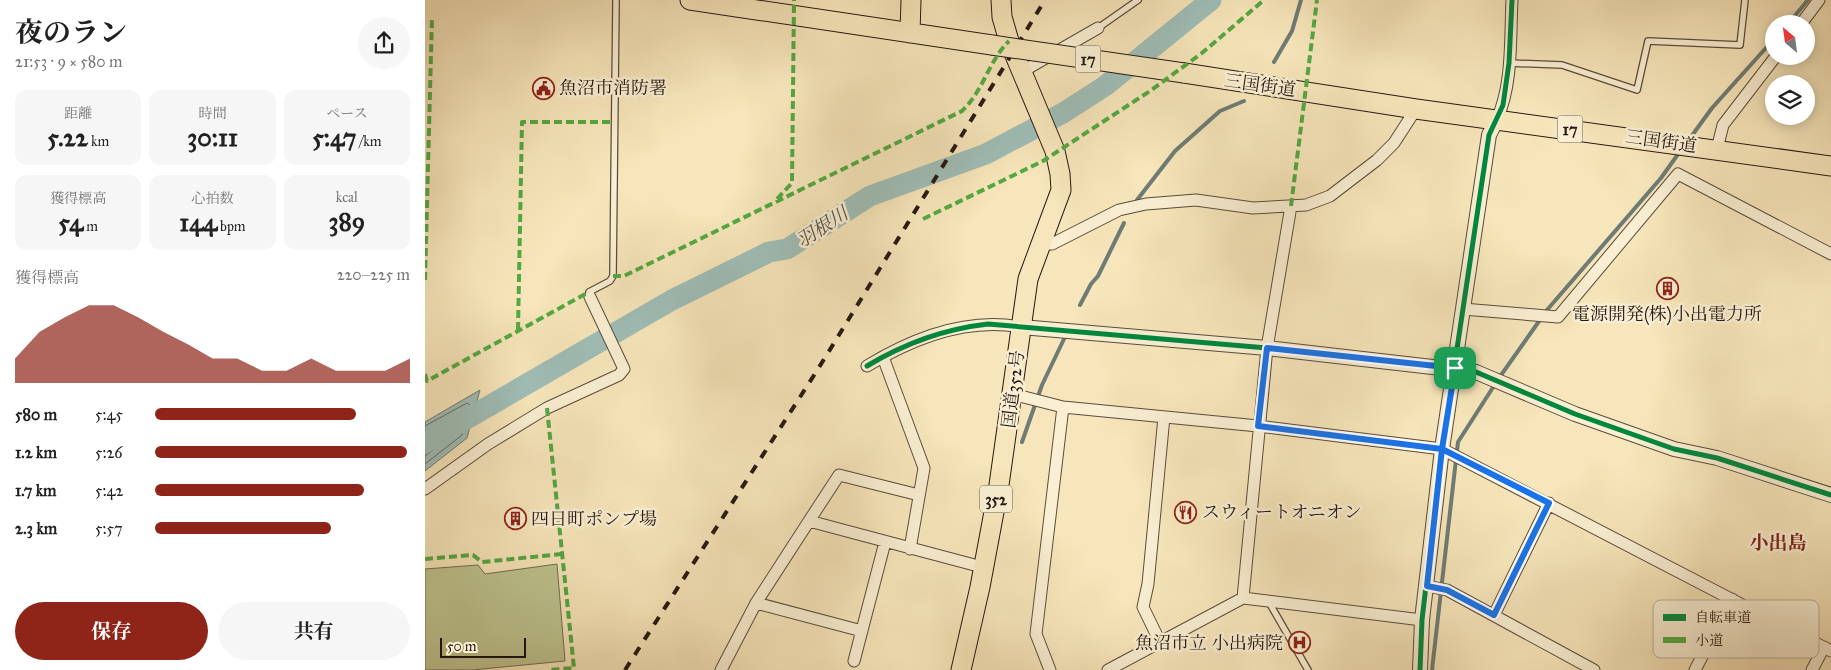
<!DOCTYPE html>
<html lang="ja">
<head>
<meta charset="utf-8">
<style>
	body { margin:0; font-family:"IM FELL Great Primer","Noto Serif JP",serif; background:#f6f6f6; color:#222; height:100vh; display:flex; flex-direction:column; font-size:19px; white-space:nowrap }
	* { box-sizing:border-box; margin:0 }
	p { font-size:16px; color:#767676 }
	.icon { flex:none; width:28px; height:28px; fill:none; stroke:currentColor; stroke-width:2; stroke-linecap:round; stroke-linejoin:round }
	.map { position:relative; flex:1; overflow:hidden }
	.details { display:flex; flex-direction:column; background:#fff; width:425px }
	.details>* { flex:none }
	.needle { width:32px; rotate:331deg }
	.buttons { position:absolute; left:1340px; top:15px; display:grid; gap:10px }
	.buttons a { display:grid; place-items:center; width:50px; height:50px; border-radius:50%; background:#fff; box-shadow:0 2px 12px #0003; font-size:25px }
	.scale { position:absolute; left:15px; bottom:12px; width:86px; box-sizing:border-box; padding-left:5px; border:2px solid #251812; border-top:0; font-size:14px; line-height:18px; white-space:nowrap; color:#251812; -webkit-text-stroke:4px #faefd3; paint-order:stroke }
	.pin { position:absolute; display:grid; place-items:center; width:42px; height:42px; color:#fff; margin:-21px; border-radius:10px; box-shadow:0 2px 8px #0006 }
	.round { display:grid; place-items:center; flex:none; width:52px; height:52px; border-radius:26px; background:#f6f6f6 }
	.head { display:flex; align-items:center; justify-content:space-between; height:85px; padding:0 15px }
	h1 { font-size:28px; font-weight:700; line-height:38px }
	.stats { display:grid; grid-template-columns:repeat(3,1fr); gap:8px; height:85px; padding:5px 15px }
	.stats div { display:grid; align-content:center; border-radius:12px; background:#f6f6f6; text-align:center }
	.stats b { font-size:25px; font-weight:700 }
	.stats small { font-size:14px; font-weight:400 }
	.stats p { font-size:14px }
	.chart { height:140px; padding:10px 15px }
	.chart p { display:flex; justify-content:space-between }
	.chart svg { width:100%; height:90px; margin-top:5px; fill:#8f2418; opacity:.7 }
	.button { display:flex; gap:10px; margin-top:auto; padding:10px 15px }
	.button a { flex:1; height:58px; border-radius:30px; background:#8f2418; color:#fff; font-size:20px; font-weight:700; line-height:58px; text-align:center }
	.button a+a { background:#f6f6f6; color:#222 }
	ul { padding:0 15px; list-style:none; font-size:16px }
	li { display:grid; grid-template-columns:80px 60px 1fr; align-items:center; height:38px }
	li i { height:12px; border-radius:6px; background:#8f2418 }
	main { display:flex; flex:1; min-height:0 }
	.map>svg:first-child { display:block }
	.green { fill:#bec490; stroke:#726e51 }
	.water { fill:#9fbeb7; stroke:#6e7c75 }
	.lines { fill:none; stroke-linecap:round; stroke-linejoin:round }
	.shore { stroke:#626b64; stroke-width:1 }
	.stream { stroke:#6e7c75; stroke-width:4 }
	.river { stroke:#9fbeb7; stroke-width:21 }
	.service-casing { stroke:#5a4c3c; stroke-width:8 }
	.minor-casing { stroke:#5a4c3c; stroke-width:13 }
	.tertiary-casing { stroke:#5a4c3c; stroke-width:16 }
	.trunk-casing { stroke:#251812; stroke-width:21 }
	.service { stroke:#faefd3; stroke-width:5.5 }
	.minor { stroke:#faefd3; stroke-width:11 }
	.tertiary { stroke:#faefd3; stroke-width:14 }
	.trunk { stroke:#f7e6bb; stroke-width:19 }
	.rail { stroke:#251812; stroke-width:4; stroke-dasharray:9 9; stroke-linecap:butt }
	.trunk-bridge-casing { stroke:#251812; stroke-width:21; stroke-linecap:butt }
	.trunk-bridge { stroke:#f7e6bb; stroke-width:19 }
	.quiet { stroke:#53a942; stroke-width:4; stroke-dasharray:8 4; stroke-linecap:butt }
	.cycleway-casing { stroke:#faefd3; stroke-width:8 }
	.cycleway { stroke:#00873e; stroke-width:5 }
	.route-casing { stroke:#fff; stroke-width:10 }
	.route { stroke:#1a73e8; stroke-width:6 }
	.labels { text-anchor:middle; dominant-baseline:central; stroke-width:5; stroke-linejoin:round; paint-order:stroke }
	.shield { fill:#faefd3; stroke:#65584c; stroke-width:1 }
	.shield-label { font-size:16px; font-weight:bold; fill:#251812 }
	.street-label { font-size:18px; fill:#251812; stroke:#faefd3 }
	.poi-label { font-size:18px; fill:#251812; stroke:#faefd3; text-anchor:start }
	.water-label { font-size:19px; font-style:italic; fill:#50524c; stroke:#faefd3 }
	.neighbourhood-label { font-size:19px; font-weight:bold; fill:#7a1f14; stroke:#faefd3 }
	.key { fill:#faefd3; stroke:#baae99; stroke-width:1 }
	.key-label { font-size:14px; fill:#251812 }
</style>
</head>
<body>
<main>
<section class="details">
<div class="head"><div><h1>夜のラン</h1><p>21:53 · 9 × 580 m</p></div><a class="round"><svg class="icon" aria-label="share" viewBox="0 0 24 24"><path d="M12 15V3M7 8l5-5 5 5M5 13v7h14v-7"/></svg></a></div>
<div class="stats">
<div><p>距離</p><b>5.22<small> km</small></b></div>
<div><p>時間</p><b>30:11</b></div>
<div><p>ペース</p><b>5:47<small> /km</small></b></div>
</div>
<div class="stats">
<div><p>獲得標高</p><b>54<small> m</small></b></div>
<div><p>心拍数</p><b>144<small> bpm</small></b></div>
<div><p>kcal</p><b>389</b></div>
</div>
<div class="chart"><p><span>獲得標高</span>220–225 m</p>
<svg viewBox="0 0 160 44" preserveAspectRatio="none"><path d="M0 44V32L10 19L20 12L30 6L40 6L50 12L60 19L70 25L80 32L90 32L100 38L110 38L120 32L130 38L140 38L150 38L160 32V44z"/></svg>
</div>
<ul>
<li><b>580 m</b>5:45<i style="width:79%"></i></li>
<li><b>1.2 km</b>5:26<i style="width:99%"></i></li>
<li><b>1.7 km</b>5:42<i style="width:82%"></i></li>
<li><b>2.3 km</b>5:57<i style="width:69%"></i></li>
</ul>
<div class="button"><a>保存</a><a>共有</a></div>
</section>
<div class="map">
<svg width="1406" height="670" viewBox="0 0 1406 670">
	<rect width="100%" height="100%" fill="#f7e6bb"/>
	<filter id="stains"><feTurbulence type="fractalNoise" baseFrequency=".004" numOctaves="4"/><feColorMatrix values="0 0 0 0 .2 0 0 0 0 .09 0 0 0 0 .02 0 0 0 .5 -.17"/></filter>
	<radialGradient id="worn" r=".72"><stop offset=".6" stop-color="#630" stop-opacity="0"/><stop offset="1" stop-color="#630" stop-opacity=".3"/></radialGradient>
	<path class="green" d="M132 564 140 661 47 670H0V569L53 565 60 574Z"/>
	<path class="water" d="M55 390 42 438 0 471V422Z"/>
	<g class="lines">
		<path class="shore" d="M0 426 42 403 45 405 37 435 0 464
			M0 433 7 431 32 417 35 418 32 432 0 456"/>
		<path class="stream" d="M1363 24 1383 0
			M849 62 867 31 876 0
			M1263 141 1287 108 1349 39
			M712 200 750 151 795 111 819 101
			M655 305 666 284 673 276 699 223
			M597 442 617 385 639 339
			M1007 670 1033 442 1074 378 1122 310 1236 178 1256 150"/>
		<path class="river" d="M0 443 247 300 344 252 362 249 445 196 561 154 638 113 680 86 786 0"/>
		<defs>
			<path id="service" d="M673 28 713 0
				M1084 63 1137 65 1212 90 1223 41 1315 45 1320 0
				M165 297 164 292 185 281 188 276 191 1
				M842 603 845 604 883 670"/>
			<path id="minor" d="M1376 24 1394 0
				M598 71 673 28
				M1072 119C1088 84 1085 38 1087 0
				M1292 149 1298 125 1351 56
				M615 244H627L694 210 721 204 771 200 828 208 881 205 905 196 952 160 969 143 991 109
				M1038 309 1133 317 1253 174 1406 254
				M458 357 499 468 485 549
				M442 366C488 338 542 317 596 327
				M587 394 638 407 833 426 1017 449 1406 651
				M0 489 63 444 122 408 194 375 199 369 165 297
				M384 521 414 475 494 495
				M1002 586 1022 590 1169 670
				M818 598 842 348 866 206
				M331 603 437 631
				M1069 615 1124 503
				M735 642 718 607 723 584 739 417
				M429 661 460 542
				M296 670 331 603 384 521 557 567
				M625 670 611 634 638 407
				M683 670 818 598 997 620
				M1270 670 1307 599
				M1387 670 1399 647"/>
			<path id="tertiary" d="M596 327 842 348 1051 372 1150 414 1249 449 1292 458 1406 495
				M995 670 997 620 1017 449 1064 135 1072 119"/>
			<path id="trunk" d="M265 0 567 45
				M485 33 486 0
				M759 73 991 109 1406 166
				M536 670 555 587 574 485 603 279 636 190 635 174 630 151 584 41 577 17 576 0"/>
		</defs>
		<use href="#service" class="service-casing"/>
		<use href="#minor" class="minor-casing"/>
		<use href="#tertiary" class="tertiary-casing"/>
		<use href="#trunk" class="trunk-casing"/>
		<use href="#service" class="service"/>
		<use href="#minor" class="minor"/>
		<use href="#tertiary" class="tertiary"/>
		<use href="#trunk" class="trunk"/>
		<path class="rail" d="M200 670 393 369 620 0"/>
		<defs>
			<path id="trunk-bridge" d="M567 45 759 73"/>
		</defs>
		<use href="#trunk-bridge" class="trunk-bridge-casing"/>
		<use href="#trunk-bridge" class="trunk-bridge"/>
		<path class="quiet" d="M352 199 367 183 369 0
			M866 206 892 0
			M498 219 618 161 725 91 777 53 839 0
			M188 276H199L537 111C559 90 563 62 584 41
			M0 280 7 17
			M93 330 97 122H189
			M0 374 2 381 164 292
			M122 408 149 668 123 670
			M0 559 48 555 57 562 137 554"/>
		<defs>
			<path id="cycleway" d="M442 366C480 343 519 329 563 324L842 348 1030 368 1051 372 1150 414 1249 449 1292 458 1406 495
				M995 670 997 620 1017 449 1064 135 1078 105 1084 63 1087 0"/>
		</defs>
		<use href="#cycleway" class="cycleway-casing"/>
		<use href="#cycleway" class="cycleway"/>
	</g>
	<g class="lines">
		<defs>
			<path id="route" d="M1030 368 842 348 833 426 1017 449 1002 586 1022 590 1069 615 1124 503 1017 449 1030 368"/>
		</defs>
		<use href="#route" class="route-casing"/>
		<use href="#route" class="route"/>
	</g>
	<defs>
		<symbol id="civic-ring" viewBox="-11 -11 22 22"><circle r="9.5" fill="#faefd3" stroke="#8f2418" stroke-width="1.5"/><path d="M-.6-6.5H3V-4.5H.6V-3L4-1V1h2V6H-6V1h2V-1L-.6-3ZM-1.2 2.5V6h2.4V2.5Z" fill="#8f2418"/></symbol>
		<symbol id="building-ring" viewBox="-11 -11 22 22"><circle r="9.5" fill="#faefd3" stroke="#8f2418" stroke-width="1.5"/><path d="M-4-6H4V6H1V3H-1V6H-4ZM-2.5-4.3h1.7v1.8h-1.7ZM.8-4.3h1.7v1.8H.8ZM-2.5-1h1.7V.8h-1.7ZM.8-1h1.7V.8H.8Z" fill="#8f2418"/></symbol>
		<symbol id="restaurant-ring" viewBox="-11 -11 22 22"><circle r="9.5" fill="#faefd3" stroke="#8f2418" stroke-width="1.5"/><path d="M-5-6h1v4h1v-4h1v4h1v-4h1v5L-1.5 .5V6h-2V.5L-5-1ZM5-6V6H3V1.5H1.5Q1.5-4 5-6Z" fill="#8f2418"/></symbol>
		<symbol id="hospital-ring" viewBox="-11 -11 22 22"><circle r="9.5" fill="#faefd3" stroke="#8f2418" stroke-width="1.5"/><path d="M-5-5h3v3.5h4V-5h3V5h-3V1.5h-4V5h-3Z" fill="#8f2418"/></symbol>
	</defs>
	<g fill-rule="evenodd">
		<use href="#civic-ring" x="106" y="76" width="25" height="25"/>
		<use href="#building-ring" x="1230" y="276" width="25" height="25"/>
		<use href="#restaurant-ring" x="748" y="500" width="25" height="25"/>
		<use href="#building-ring" x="78" y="506" width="25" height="25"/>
		<use href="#hospital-ring" x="862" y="630" width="25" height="25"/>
	</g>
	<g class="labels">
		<g class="shield">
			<rect x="650.5" y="45.5" width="25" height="27" rx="4"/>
			<rect x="1132.5" y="115.5" width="25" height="27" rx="4"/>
			<rect x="555" y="485.5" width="32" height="27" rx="4"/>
		</g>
		<g class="shield-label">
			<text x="663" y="59">17</text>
			<text x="1145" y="129">17</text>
			<text x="571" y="499">352</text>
		</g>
		<g class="street-label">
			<text transform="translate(835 85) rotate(8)">三国街道</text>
			<text transform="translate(1236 141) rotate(8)">三国街道</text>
			<text transform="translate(588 389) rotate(-83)">国道352号</text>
		</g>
		<g class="poi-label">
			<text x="134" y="88">魚沼市消防署</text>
			<text x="1242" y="314" text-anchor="middle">電源開発(株)小出電力所</text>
			<text x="777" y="512">スウィートオニオン</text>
			<text x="106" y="519">四日町ポンプ場</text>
			<text x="858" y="643" text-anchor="end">魚沼市立 小出病院</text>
		</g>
		<g class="water-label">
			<text transform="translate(397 227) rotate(-33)">羽根川</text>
		</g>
		<g class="neighbourhood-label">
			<text x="1353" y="542">小出島</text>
		</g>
	</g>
	<rect x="1228" y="600" width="166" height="58" rx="8" class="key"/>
	<rect x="1238" y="614" width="23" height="7" fill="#00873e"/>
	<rect x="1238" y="637" width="23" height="6" fill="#53a942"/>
	<g class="key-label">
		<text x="1270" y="622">自転車道</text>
		<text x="1270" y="645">小道</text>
	</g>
	<rect width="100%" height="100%" filter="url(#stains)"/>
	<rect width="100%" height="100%" fill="url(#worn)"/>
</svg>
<div class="buttons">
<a><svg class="needle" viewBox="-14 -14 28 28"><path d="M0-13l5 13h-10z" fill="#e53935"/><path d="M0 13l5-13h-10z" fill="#767676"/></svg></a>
<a><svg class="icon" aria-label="layers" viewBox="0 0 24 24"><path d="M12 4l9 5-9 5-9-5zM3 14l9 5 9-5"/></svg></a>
</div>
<div class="scale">50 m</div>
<div class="pin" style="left:1030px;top:368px;background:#1e9e55"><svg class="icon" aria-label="arrive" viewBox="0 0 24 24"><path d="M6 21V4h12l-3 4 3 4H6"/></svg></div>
</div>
</main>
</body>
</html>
